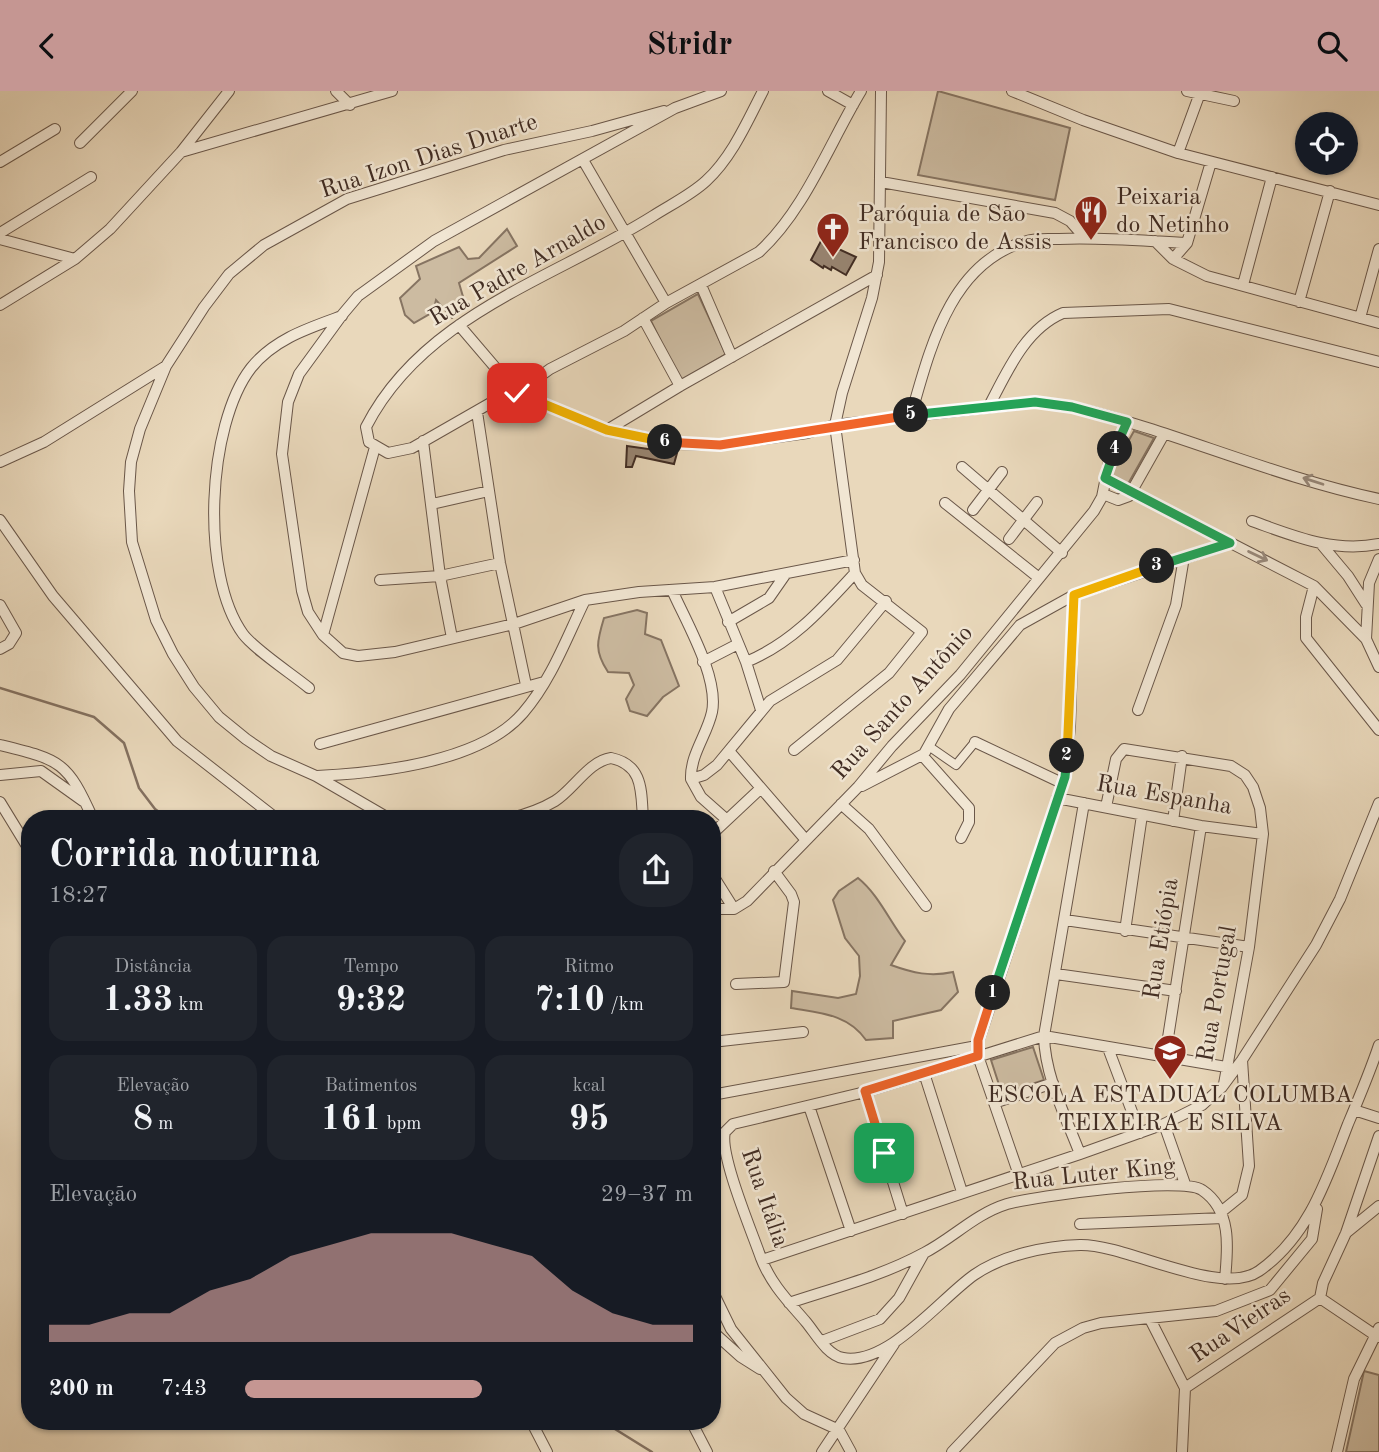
<!DOCTYPE html>
<html lang="pt">
<head>
<meta charset="utf-8">
<style>
	body { margin:0; font-family:"Old Standard TT",serif; background:#20242c; color:#f1f3f6; height:100vh; display:flex; flex-direction:column; font-size:26px; white-space:nowrap }
	* { box-sizing:border-box; margin:0 }
	p { font-size:23px; color:#9ea1a6 }
	.icon { flex:none; width:38px; height:38px; fill:none; stroke:currentColor; stroke-width:2; stroke-linecap:round; stroke-linejoin:round }
	.map { position:relative; flex:1; overflow:hidden }
	.drawer { position:absolute; left:21px; top:719px; width:700px; height:620px; display:flex; flex-direction:column; background:#171b24; border-radius:28px; box-shadow:0 2px 5px #0004 }
	.drawer>* { flex:none }
	.tools { position:absolute; left:1295px; top:21px; display:grid; gap:14px }
	.tools a { display:grid; place-items:center; width:63px; height:63px; border-radius:50%; background:#171b24; box-shadow:0 2px 5px #0004; font-size:35px }
	.pin { position:absolute; display:grid; place-items:center; width:60px; height:60px; color:#fff; margin:-30px; border-radius:14px; box-shadow:0 4px 10px #0006 }
	.km { position:absolute; width:35px; height:35px; margin:-18px; border-radius:50%; background:#222; color:#fff; font-size:19px; line-height:35px; text-align:center }
	.round { display:grid; place-items:center; flex:none; width:74px; height:74px; border-radius:28px; background:#20242c }
	.headline { display:flex; align-items:center; justify-content:space-between; height:119px; padding:0 28px }
	h1 { font-size:38px; font-weight:600; line-height:52px }
	.stats { display:grid; grid-template-columns:repeat(3,1fr); gap:10px; height:119px; padding:7px 28px }
	.stats div { display:grid; align-content:center; border-radius:18px; background:#20242c; text-align:center }
	.stats b { font-size:35px; font-weight:600 }
	.stats small { font-size:19px; font-weight:400 }
	.stats p { font-size:19px }
	.chart { height:196px; padding:14px 28px }
	.chart p { display:flex; justify-content:space-between }
	.chart svg { width:100%; height:126px; margin-top:7px; fill:#c59692; opacity:.7 }
	ul { padding:0 28px; list-style:none; font-size:23px }
	li { display:grid; grid-template-columns:112px 84px 1fr; align-items:center; height:52px }
	li i { height:18px; border-radius:9px; background:#c59692 }
	header { display:flex; justify-content:space-between; align-items:center; height:91px; padding:0 28px; background:#c59692; color:#111; font-size:32px; font-weight:600 }
	.map>svg:first-child { display:block }
	.green { fill:#ccbba1; stroke:#867462; stroke-width:2 }
	.lines { fill:none; stroke-linecap:round; stroke-linejoin:round }
	.stream { stroke:#83705f; stroke-width:2.5 }
	.building { fill:#988572; stroke:#402c23; stroke-width:2 }
	.pedestrian-casing { stroke:#6a5749; stroke-width:10 }
	.minor-casing { stroke:#6a5749; stroke-width:12 }
	.pedestrian { stroke:#f1e6d3; stroke-width:8 }
	.minor { stroke:#f1e6d3; stroke-width:10 }
	.oneway { stroke:#98897b }
	.split-1-casing { stroke:#fff; stroke-width:14 }
	.split-2-casing { stroke:#fff; stroke-width:14 }
	.split-3-casing { stroke:#fff; stroke-width:14 }
	.split-4-casing { stroke:#fff; stroke-width:14 }
	.split-5-casing { stroke:#fff; stroke-width:14 }
	.split-6-casing { stroke:#fff; stroke-width:14 }
	.split-7-casing { stroke:#fff; stroke-width:14 }
	.split-1 { stroke:#f0652b; stroke-width:9 }
	.split-2 { stroke:#22a559; stroke-width:9 }
	.split-3 { stroke:#f5b400; stroke-width:9 }
	.split-4 { stroke:#22a559; stroke-width:9 }
	.split-5 { stroke:#22a559; stroke-width:9 }
	.split-6 { stroke:#f0652b; stroke-width:9 }
	.split-7 { stroke:#f5b400; stroke-width:9 }
	.labels { text-anchor:middle; dominant-baseline:central; stroke-width:5; stroke-linejoin:round; paint-order:stroke }
	.street-label { font-size:24px; fill:#402c23; stroke:#f1e6d3 }
	.poi-label { font-size:24px; fill:#402c23; stroke:#f1e6d3; text-anchor:start }
</style>
</head>
<body>
<header><svg class="icon" aria-label="back" viewBox="0 0 24 24"><path d="M15 5l-7 7 7 7"/></svg>Stridr<svg class="icon" aria-label="search" viewBox="0 0 24 24"><circle cx="10" cy="10" r="6"/><path d="M15 15l6 6"/></svg></header>
<div class="map">
<svg width="1379" height="1361" viewBox="0 0 1379 1361">
	<rect width="100%" height="100%" fill="#e9d8bb"/>
	<filter id="stains"><feTurbulence type="fractalNoise" baseFrequency=".00286" numOctaves="4"/><feColorMatrix values="0 0 0 0 .2 0 0 0 0 .09 0 0 0 0 .02 0 0 0 .5 -.17"/></filter>
	<radialGradient id="worn" r=".72"><stop offset=".6" stop-color="#630" stop-opacity="0"/><stop offset="1" stop-color="#630" stop-opacity=".3"/></radialGradient>
	<path class="green" d="M938 0 1070 37 1055 109 918 84Z
		M507 138 517 155 459 192 466 216 452 227 436 209 433 221 414 232 405 224 400 207 420 188 416 175 459 156 468 168 479 167Z
		M698 203 726 263 680 290 651 230Z
		M1134 340 1154 347 1128 393 1109 385Z
		M637 519 647 522 645 543 661 549 679 595 663 606 647 625 630 620 626 608 634 594 629 582 608 581C594 560 597 550 604 527Z
		M858 787C878 803 889 829 905 850L891 874C913 882 930 886 953 881L958 901 941 919 893 930V947L866 949C848 923 820 922 791 917L792 900 838 907 856 903 860 885 859 865 845 847 833 809 839 800Z
		M1033 956 1044 989 1002 1003 991 969Z
		M1364 1280 1379 1284V1361H1346Z"/>
	<g class="lines">
		<path class="stream" d="M0 597 94 626 124 652 139 697 155 718 168 728
			M602 1330 652 1361"/>
	</g>
	<path class="building" d="M821 150 856 166 846 184 832 176 831 179 824 175 823 177 811 169Z
		M627 355 677 362 674 373 636 365 632 376H626Z"/>
	<g class="lines">
		<defs>
			<path id="pedestrian" d="M930 656 956 674 975 651"/>
			<path id="minor" d="M336 0 350 14
				M721 0 675 17 434 150 358 205 342 224 299 283 288 311 282 363 302 500 308 521 323 544 343 562 358 565 395 561 514 533 585 509 639 501 715 496 854 469
				M763 0C747 31 732 66 706 90 691 104 670 114 653 125 553 188 423 224 366 336L369 351 388 362 412 357 494 310 517 302 550 278 624 240 666 212 759 161C805 119 829 53 861 0
				M828 0 853 14
				M1012 0 1083 29 1178 62 1379 114
				M1187 0 1234 10
				M80 52 132 0
				M181 61 392 0
				M1178 62 1200 2
				M583 69 666 212
				M0 71 55 38
				M881 91 1055 122 1070 130 1085 147
				M0 142 91 86
				M0 148 75 168
				M1155 150 1173 168 1207 185 1379 232
				M1173 168 1187 152 1211 71
				M701 194 732 266
				M1243 194 1272 86
				M1299 211 1330 100
				M0 214 75 168 110 138 181 61 229 0
				M643 227 680 295
				M1360 227 1379 158
				M459 234 517 302 607 339 678 353 720 354 807 342 835 334 1035 311C1075 314 1116 327 1154 339 1228 363 1303 392 1379 408
				M989 315C1007 281 1025 238 1063 222L1169 218 1379 271
				M477 321 500 472 526 594
				M911 324C930 258 950 171 1027 150 1036 147 1048 148 1059 148 1101 146 1144 150 1187 152
				M607 339 680 295 877 184
				M423 350 440 485 452 547
				M0 371 44 351 166 275
				M962 376 1062 462
				M1105 387 1314 495 1366 548 1379 576
				M1103 403 1118 409 1129 405 1164 343
				M945 412 1039 487
				M432 413 489 400
				M973 419 1002 381
				M0 429 53 505 177 650 277 728
				M1252 430C1294 445 1333 462 1379 453
				M1009 448 1037 411
				M1322 454 1348 485 1366 513
				M380 489 440 485 500 472
				M1314 495 1306 526V547L1379 639
				M715 496 746 571 761 619
				M672 499C686 531 719 586 712 621 707 644 690 664 691 688L701 706 727 729
				M0 514 16 542 9 553 0 558
				M728 531 769 507 785 484
				M323 544 375 356
				M1366 548 1369 492 1379 468
				M703 571 738 553
				M746 571C792 552 822 518 855 482L835 334 842 302 872 207 879 171 881 0
				M309 597C292 583 255 559 243 543 200 484 207 334 251 277 274 248 309 237 342 225
				M1138 619 1176 514 1184 466
				M975 651 1062 692
				M320 653 544 591
				M0 654C61 669 67 670 93 728
				M794 659 889 582 922 541 862 494 855 482
				M729 660 805 748
				M922 664 969 717V731L961 747
				M0 684 41 680 83 710
				M317 685C378 682 481 671 523 622 551 590 567 546 585 509
				M691 688 704 684 717 674 770 610 837 569 886 510
				M862 695 924 663 949 618 1020 534 1074 504 1230 452
				M1057 707 1201 735 1263 743
				M0 711 30 760
				M1084 712 1044 945 865 1001 733 1033 725 1041C719 1063 752 1141 761 1167 771 1193 788 1210 806 1231 816 1243 827 1264 843 1267 888 1275 940 1208 974 1184 1003 1164 1045 1155 1080 1154 1127 1153 1220 1207 1259 1180 1309 1145 1327 1087 1348 1033 1359 1007 1370 981 1379 954
				M841 713 869 738 926 815
				M1106 716 1116 668 1124 658 1231 675 1245 684 1253 696 1260 717 1263 743 1249 856 1224 993
				M390 728 316 685 271 665 246 648 219 626 194 596 173 563 156 529 132 451 129 400 131 371 140 338 166 275 204 216 229 183 264 154 347 108 504 59 592 40 664 20
				M508 728C524 724 540 719 555 710 573 699 589 670 611 667 644 674 641 701 643 728
				M1173 730 1182 665
				M712 743 760 698
				M712 783 734 818
				M712 818H734L747 810 858 696 892 655 960 584 1094 420 1102 406 1109 371 1127 331
				M1065 829 1249 856
				M1125 840 1142 724
				M1056 883 1176 900
				M736 893 784 891 794 811 791 803 774 780
				M712 951 803 941
				M1108 957 1140 1042
				M1165 966 1201 735
				M924 982 962 1101
				M865 1001 903 1123
				M712 1004 977 955
				M994 1012 1053 992
				M809 1015 851 1140
				M1354 1019 1379 1027
				M1164 1033 1185 1093
				M1080 1063C1066 1026 1045 986 1044 945L1226 976
				M1019 1084 978 965 977 955 1065 686 1070 635 1074 504
				M1221 1121 1242 1104 1249 1075 1242 969
				M1080 1133 1223 1127
				M1347 1141 1379 1115
				M762 1169 1080 1063 1164 1033 1202 1014 1222 996 1242 969 1316 854 1340 808 1379 712
				M712 1199 731 1238 786 1307 804 1323 839 1339 851 1361
				M1320 1207 1323 1192 1346 1142 1379 1045
				M1320 1207 1378 1246
				M789 1212C834 1197 882 1185 924 1162 953 1147 975 1123 1007 1113 1036 1105 1182 1085 1202 1099 1232 1119 1228 1157 1225 1188
				M1150 1228 1185 1297 1182 1361
				M712 1240 741 1266 760 1278
				M822 1250 880 1228 899 1207 924 1162
				M1185 1297 1320 1207
				M531 1330 547 1361
				M691 1330 707 1361
				M822 1361 894 1253
				M952 1361 1055 1252 1083 1237 1101 1232 1216 1220 1270 1199 1312 1148 1317 1118
				M1337 1361 1354 1288 1379 1237"/>
		</defs>
		<use href="#pedestrian" class="pedestrian-casing"/>
		<use href="#minor" class="minor-casing"/>
		<use href="#pedestrian" class="pedestrian"/>
		<use href="#minor" class="minor"/>
	</g>
	<defs><path id="oneway-shaft" d="M-6 0H5M1.5-3L5.5 0L1.5 3" fill="none" stroke-width="1.6" stroke-linecap="round" stroke-linejoin="round" transform="scale(1.75)"/></defs>
	<g class="oneway">
		<use href="#oneway-shaft" transform="translate(1313 390) rotate(-162)"/>
		<use href="#oneway-shaft" transform="translate(1258 465) rotate(26)"/>
	</g>
	<g class="lines">
		<defs>
			<path id="split-1" d="M884 1062 865 1000 978 965V949L993 902"/>
			<path id="split-2" d="M993 902 1065 686 1067 665"/>
			<path id="split-3" d="M1067 665 1074 504 1157 475"/>
			<path id="split-4" d="M1115 358 1105 387 1230 452 1157 475"/>
			<path id="split-5" d="M911 324 1035 311 1072 316 1127 331 1115 358"/>
			<path id="split-6" d="M665 351 720 354 911 324"/>
			<path id="split-7" d="M517 302 607 339 665 351"/>
		</defs>
		<use href="#split-1" class="split-1-casing"/>
		<use href="#split-2" class="split-2-casing"/>
		<use href="#split-3" class="split-3-casing"/>
		<use href="#split-4" class="split-4-casing"/>
		<use href="#split-5" class="split-5-casing"/>
		<use href="#split-6" class="split-6-casing"/>
		<use href="#split-7" class="split-7-casing"/>
		<use href="#split-1" class="split-1"/>
		<use href="#split-2" class="split-2"/>
		<use href="#split-3" class="split-3"/>
		<use href="#split-4" class="split-4"/>
		<use href="#split-5" class="split-5"/>
		<use href="#split-6" class="split-6"/>
		<use href="#split-7" class="split-7"/>
	</g>
	<defs>
		<symbol id="restaurant-pin" viewBox="-11 -11 22 30"><path d="M0 17L-7.5 6A9.5 9.5 0 1 1 7.5 6Z" fill="#8f2418" stroke="#f1e6d3"/><path d="M-5-6h1v4h1v-4h1v4h1v-4h1v5L-1.5 .5V6h-2V.5L-5-1ZM5-6V6H3V1.5H1.5Q1.5-4 5-6Z" fill="#fff"/></symbol>
		<symbol id="church-pin" viewBox="-11 -11 22 30"><path d="M0 17L-7.5 6A9.5 9.5 0 1 1 7.5 6Z" fill="#8f2418" stroke="#f1e6d3"/><path d="M-1.2-6h2.4v3.5h3.3v2.4h-3.3V6h-2.4V-.1h-3.3v-2.4h3.3Z" fill="#fff"/></symbol>
		<symbol id="school-pin" viewBox="-11 -11 22 30"><path d="M0 17L-7.5 6A9.5 9.5 0 1 1 7.5 6Z" fill="#8f2418" stroke="#f1e6d3"/><path d="M0-5L7-2L0 1L-7-2ZM-4 1L0 2.5L4 1V4Q0 6-4 4Z" fill="#fff"/></symbol>
	</defs>
	<g fill-rule="evenodd">
		<use href="#restaurant-pin" x="1072" y="102" width="38" height="52"/>
		<use href="#church-pin" x="814" y="119" width="38" height="52"/>
		<use href="#school-pin" x="1151" y="941" width="38" height="52"/>
	</g>
	<g class="labels">
		<g class="street-label">
			<text transform="translate(429 66) rotate(-18)">Rua Izon Dias Duarte</text>
			<text transform="translate(518 180) rotate(-30)">Rua Padre Arnaldo</text>
			<text transform="translate(903 612) rotate(-48)">Rua Santo Antônio</text>
			<text transform="translate(1164 705) rotate(10)">Rua Espanha</text>
			<text transform="translate(1162 848) rotate(-81)">Rua Etiópia</text>
			<text transform="translate(1218 903) rotate(-80)">Rua Portugal</text>
			<text transform="translate(1094 1084) rotate(-6)">Rua Luter King</text>
			<text transform="translate(764 1107) rotate(71)">Rua Itália</text>
			<text transform="translate(1241 1235) rotate(-34)">RuaVieiras</text>
		</g>
		<g class="poi-label">
			<text x="1116" y="107">Peixaria<tspan x="1116" dy="28">do Netinho</tspan></text>
			<text x="858" y="124">Paróquia de São<tspan x="858" dy="28">Francisco de Assis</tspan></text>
			<text x="1170" y="1005" text-anchor="middle">ESCOLA ESTADUAL COLUMBA<tspan x="1170" dy="28">TEIXEIRA E SILVA</tspan></text>
		</g>
	</g>
	<rect width="100%" height="100%" filter="url(#stains)"/>
	<rect width="100%" height="100%" fill="url(#worn)"/>
</svg>
<div class="tools">
<a><svg class="icon" aria-label="locate" viewBox="0 0 24 24"><circle cx="12" cy="12" r="6"/><path d="M12 2v4M12 18v4M2 12h4M18 12h4"/></svg></a>
</div>
<div class="pin" style="left:884px;top:1062px;background:#1e9e55"><svg class="icon" aria-label="arrive" viewBox="0 0 24 24"><path d="M6 21V4h12l-3 4 3 4H6"/></svg></div>
<div class="pin" style="left:517px;top:302px;background:#d93025"><svg class="icon" aria-label="check" viewBox="0 0 24 24"><path d="M5 12l5 5 9-10"/></svg></div>
<b class="km" style="left:993px;top:902px">1</b>
<b class="km" style="left:1067px;top:665px">2</b>
<b class="km" style="left:1157px;top:475px">3</b>
<b class="km" style="left:1115px;top:358px">4</b>
<b class="km" style="left:911px;top:324px">5</b>
<b class="km" style="left:665px;top:351px">6</b>
<section class="drawer">
<div class="headline"><div><h1>Corrida noturna</h1><p>18:27</p></div><a class="round"><svg class="icon" aria-label="share" viewBox="0 0 24 24"><path d="M12 15V3M7 8l5-5 5 5M5 13v7h14v-7"/></svg></a></div>
<div class="stats">
<div><p>Distância</p><b>1.33<small> km</small></b></div>
<div><p>Tempo</p><b>9:32</b></div>
<div><p>Ritmo</p><b>7:10<small> /km</small></b></div>
</div>
<div class="stats">
<div><p>Elevação</p><b>8<small> m</small></b></div>
<div><p>Batimentos</p><b>161<small> bpm</small></b></div>
<div><p>kcal</p><b>95</b></div>
</div>
<div class="chart"><p><span>Elevação</span>29–37 m</p>
<svg viewBox="0 0 160 44" preserveAspectRatio="none"><path d="M0 44V38L10 38L20 34L30 34L40 26L50 22L60 14L70 10L80 6L90 6L100 6L110 10L120 14L130 26L140 34L150 38L160 38V44z"/></svg>
</div>
<ul>
<li><b>200 m</b>7:43<i style="width:53%"></i></li>
</ul>
</section>
</div>
</body>
</html>
